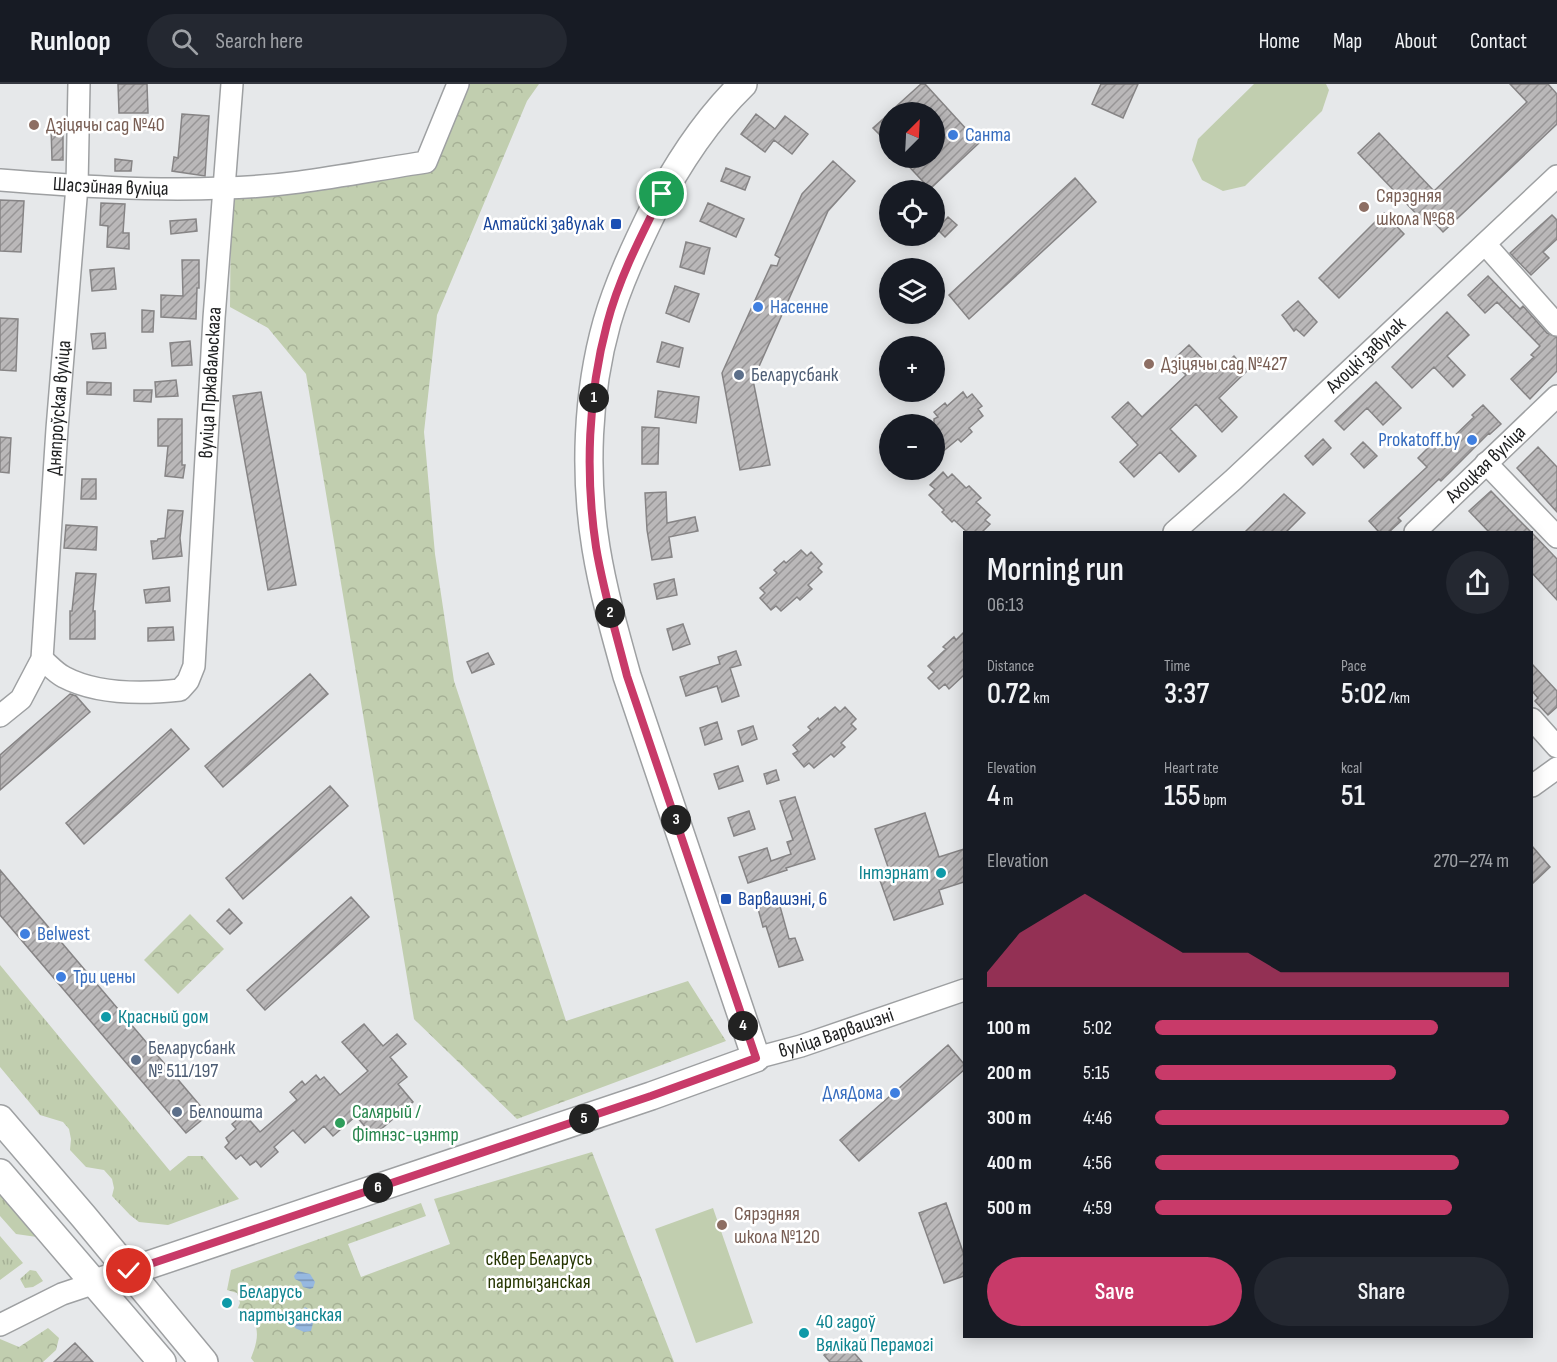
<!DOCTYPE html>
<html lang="en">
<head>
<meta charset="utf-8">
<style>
	body { margin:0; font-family:"Sofia Sans Condensed",sans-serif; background:#242831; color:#f1f3f6; height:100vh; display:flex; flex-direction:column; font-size:22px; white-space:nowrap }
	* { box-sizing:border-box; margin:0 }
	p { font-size:20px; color:#9ea1a6 }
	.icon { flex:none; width:33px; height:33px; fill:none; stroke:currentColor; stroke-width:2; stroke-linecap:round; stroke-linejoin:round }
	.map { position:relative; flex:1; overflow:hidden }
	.side { position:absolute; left:963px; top:447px; width:570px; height:807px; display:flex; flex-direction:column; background:#171b24; border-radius:0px; box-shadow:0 3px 15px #0003 }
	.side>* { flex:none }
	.needle { width:39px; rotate:24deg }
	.buttons { position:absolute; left:879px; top:18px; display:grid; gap:12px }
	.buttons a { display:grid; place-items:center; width:66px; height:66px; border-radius:50%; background:#171b24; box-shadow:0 3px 15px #0003; font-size:30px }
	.pin { position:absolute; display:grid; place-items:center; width:51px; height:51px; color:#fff; margin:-26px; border:3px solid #fff; border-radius:50%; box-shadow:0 2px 6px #0007 }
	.km { position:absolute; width:30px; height:30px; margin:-15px; border-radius:50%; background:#222; color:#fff; font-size:16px; line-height:30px; text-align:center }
	.round { display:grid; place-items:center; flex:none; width:63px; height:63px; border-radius:32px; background:#242831 }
	.head { display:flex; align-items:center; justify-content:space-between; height:102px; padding:0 24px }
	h1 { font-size:33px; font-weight:600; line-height:45px }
	.stats { display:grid; grid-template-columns:repeat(3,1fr); gap:9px; height:102px; padding:6px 24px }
	.stats div { display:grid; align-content:center }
	.stats b { font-size:30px; font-weight:600 }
	.stats small { font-size:16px; font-weight:400 }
	.stats p { font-size:16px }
	.chart { height:168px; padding:12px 24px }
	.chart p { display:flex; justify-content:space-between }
	.chart svg { width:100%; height:108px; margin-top:6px; fill:#c83a69; opacity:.7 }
	.primary-button { display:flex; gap:12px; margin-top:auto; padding:12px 24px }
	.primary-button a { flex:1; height:69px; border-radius:36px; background:#c83a69; color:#fff; font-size:24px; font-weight:600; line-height:69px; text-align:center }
	.primary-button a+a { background:#242831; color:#f1f3f6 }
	ul { padding:0 24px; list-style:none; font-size:20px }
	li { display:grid; grid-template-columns:96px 72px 1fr; align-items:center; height:45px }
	li i { height:15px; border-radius:8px; background:#c83a69 }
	header { display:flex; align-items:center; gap:36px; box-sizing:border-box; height:84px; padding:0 30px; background:#171b24; border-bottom:2px solid #363941 }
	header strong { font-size:28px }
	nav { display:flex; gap:33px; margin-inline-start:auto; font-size:21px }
	.search { width:420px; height:54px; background:#242831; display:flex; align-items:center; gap:15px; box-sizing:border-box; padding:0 21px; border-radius:33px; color:#9ea1a6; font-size:22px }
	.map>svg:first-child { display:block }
	.grass { fill:url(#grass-tufts) }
	.park { fill:url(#park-crowns) }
	.pitch { fill:#c1ceaf }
	.water { fill:url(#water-rules) }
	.building { fill:url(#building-hatch); stroke:#868485; stroke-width:1.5 }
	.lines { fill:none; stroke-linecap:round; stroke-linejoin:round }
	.minor-casing { stroke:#9ea0a2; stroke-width:24 }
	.major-casing { stroke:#9ea0a2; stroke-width:30 }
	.minor { stroke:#fff; stroke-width:21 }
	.major { stroke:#fff; stroke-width:27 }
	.route-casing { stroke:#fff; stroke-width:12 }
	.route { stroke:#c83a69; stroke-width:8 }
	.education-dot { fill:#8d6e63; stroke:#fff; stroke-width:2 }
	.shop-dot { fill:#3f7fe0; stroke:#fff; stroke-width:2 }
	.transit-dot { fill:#1a4fb4; stroke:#fff; stroke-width:2 }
	.service-dot { fill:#5c6f8a; stroke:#fff; stroke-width:2 }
	.culture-dot { fill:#0f9aa8; stroke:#fff; stroke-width:2 }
	.leisure-dot { fill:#2e9e5b; stroke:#fff; stroke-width:2 }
	.labels { text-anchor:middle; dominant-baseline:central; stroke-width:5; stroke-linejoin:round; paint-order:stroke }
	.education-label { font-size:20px; fill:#785e54; stroke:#fff; text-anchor:start }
	.shop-label { font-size:20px; fill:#366cbe; stroke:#fff; text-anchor:start }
	.street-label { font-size:20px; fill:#202122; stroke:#fff }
	.transit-label { font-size:20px; fill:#164399; stroke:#fff; text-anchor:end }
	.service-label { font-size:20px; fill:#4e5e75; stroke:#fff; text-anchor:start }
	.culture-label { font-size:20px; fill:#0d838f; stroke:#fff; text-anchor:start }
	.leisure-label { font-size:20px; fill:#27864d; stroke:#fff; text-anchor:start }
	.park-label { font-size:20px; fill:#253500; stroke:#fff }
</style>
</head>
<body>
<header>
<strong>Runloop</strong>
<div class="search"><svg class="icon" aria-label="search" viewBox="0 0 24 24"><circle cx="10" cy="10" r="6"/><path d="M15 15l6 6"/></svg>Search here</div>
<nav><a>Home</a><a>Map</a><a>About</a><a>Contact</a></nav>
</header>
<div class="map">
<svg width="1557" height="1278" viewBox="0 0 1557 1278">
	<defs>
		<pattern id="grass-tufts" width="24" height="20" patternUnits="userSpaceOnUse" patternTransform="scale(1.5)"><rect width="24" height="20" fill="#c1ceaf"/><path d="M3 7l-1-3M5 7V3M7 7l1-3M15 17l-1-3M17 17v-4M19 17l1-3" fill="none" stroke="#a6b196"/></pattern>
		<pattern id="park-crowns" width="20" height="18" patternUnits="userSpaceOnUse" patternTransform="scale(1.5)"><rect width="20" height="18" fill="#c1ceaf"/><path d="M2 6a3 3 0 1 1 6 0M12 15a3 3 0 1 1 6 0" fill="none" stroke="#a6b196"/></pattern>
		<pattern id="water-rules" width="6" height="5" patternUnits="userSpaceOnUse" patternTransform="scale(1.5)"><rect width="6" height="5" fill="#96b8e0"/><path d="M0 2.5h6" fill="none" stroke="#7a95b5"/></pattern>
		<pattern id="building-hatch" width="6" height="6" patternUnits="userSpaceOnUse" patternTransform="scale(1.5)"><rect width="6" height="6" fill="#bab8b9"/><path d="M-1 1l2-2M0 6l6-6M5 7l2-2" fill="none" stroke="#979596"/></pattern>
	</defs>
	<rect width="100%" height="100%" fill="#e6e8ea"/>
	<path class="grass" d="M0 881 170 1087 188 1072H203L239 1115 168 1141 139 1138 130 1131 112 1112 114 1104 112 1095 104 1086 86 1083 70 1066 71 1055 69 1045 63 1038 40 1031 0 983Z
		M0 1110 37 1153 16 1150 0 1132Z
		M0 1152 23 1179 0 1196Z
		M30 1186 36 1187 43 1197 33 1203 25 1204 20 1195Z"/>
	<path class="park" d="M465 0H539L527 17 437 231 424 348 435 470 454 597 566 937 688 897 726 957 517 1035 414 935 306 290 268 244 230 223 231 116 426 78Z
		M190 830 224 865 178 910 144 876Z
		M592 1068 674 1278H254L251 1274C260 1252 261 1236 238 1224L240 1219 237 1209 227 1206 231 1186 421 1119 426 1132 348 1160 361 1193 450 1160 434 1115Z
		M48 1244 59 1254 56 1266 43 1278H0V1255L19 1263Z"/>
	<path class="pitch" d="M1254 0H1326L1329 6 1322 27 1245 102 1223 107 1202 96 1192 76 1198 55Z
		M713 1124 753 1239 696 1259 655 1145Z"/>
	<path class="water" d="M298 1187 310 1190 315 1198 313 1204 310 1205 303 1203 301 1198 295 1195 294 1192Z
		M305 1223 310 1226 313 1239 311 1247 304 1248 295 1244 293 1236 294 1231 300 1229Z"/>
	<path class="building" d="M118 0H147L148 29H119Z
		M921 0H925L979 59 930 105 901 74H934V28H890Z
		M1101 0H1138L1123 34 1092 20Z
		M1510 0H1548L1557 10V40L1443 148 1430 134 1425 139 1358 69 1379 49 1434 107 1527 18Z
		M890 29V61L873 44Z
		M182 30 209 32 205 92 172 87 174 73 178 74Z
		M756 30 775 45 785 32 808 50 792 70 774 56 765 68 741 50Z
		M51 42H63V76H52Z
		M115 75 132 77 131 87H115Z
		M833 77 855 97 828 127 753 296 770 381 740 386 722 289 771 181 777 182 780 174 775 171 802 110Z
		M726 84 750 93 745 106 721 97Z
		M1075 94 1096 118 969 235 949 211Z
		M0 116 24 117 21 168 0 167Z
		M101 119 125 120 123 149H129V165L107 163 108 142 100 141Z
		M708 119 744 135 736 153 700 137Z
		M1384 129 1404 150 1339 214 1319 194Z
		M1552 131 1557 136V155L1543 168 1549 174 1531 191 1510 169Z
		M948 133 957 141 945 153 937 145Z
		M196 135 197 147 171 150 170 137Z
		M686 158 710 164 704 190 680 183Z
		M182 176H199V204H197L196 235 161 233V211L183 212Z
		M114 184 116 205 92 207 90 186Z
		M1488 192 1520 225 1523 222 1547 249 1557 253V287L1530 315 1511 295 1534 273 1531 271 1540 262 1497 218 1485 229 1468 211Z
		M675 202 699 210 689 238 666 229Z
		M1298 217 1317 238 1304 252 1296 245 1294 247 1282 231Z
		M142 226 154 227 153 248H142Z
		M1447 228 1469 251 1447 272 1465 291 1453 303 1434 283 1412 304 1392 283Z
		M0 234 18 235 16 287 0 286Z
		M105 249 106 264 93 265 91 250Z
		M190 257 192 281 172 282 170 259Z
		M662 258 683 264 679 283 657 278Z
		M1189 261 1216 289 1234 272 1247 287 1219 314 1237 333 1222 348 1196 320 1170 345 1196 372 1179 388 1160 368 1134 393 1120 378 1138 361 1112 333 1128 318 1142 333 1186 291 1172 277Z
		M176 296 178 312 156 313 155 298Z
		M87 298 111 299V311L87 310Z
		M1376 298 1401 324 1383 341 1367 324 1344 346 1335 337Z
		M134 306H152L151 318 134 317Z
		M658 307 699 313 696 339 655 333Z
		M261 308 296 501 268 506 233 312Z
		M963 308 967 314 972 310 982 322 978 325 983 332 969 344 972 348 961 358 958 355 941 369 934 362V335L938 333 934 328 945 319 947 322Z
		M1483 321 1501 340 1490 350 1489 349 1441 397 1439 395 1398 434 1401 437 1389 448H1379L1369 437 1427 383 1418 374 1435 357 1442 364 1474 333 1472 331Z
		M158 335H182V381H185L183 394 165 392 168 362H158Z
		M642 343 659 344 658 380H642Z
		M0 353 11 354 9 389 0 388Z
		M1323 355 1331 364 1313 381 1305 372Z
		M1363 358 1377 372 1364 384 1351 370Z
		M1538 363 1557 383V428L1517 384Z
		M943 388 948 394 952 390 966 404 969 402 981 414 976 418 990 431 985 436 990 440 982 448H967L954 436 952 438 942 428 944 426 929 411 935 405 930 401Z
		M82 395H96V415H81Z
		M1491 407 1516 433 1531 448H1489L1469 427Z
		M666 408 667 439 695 433 698 447 669 453 672 473 652 476 647 446 645 409Z
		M1284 410 1305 429 1286 448H1245Z
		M168 426 183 427 180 454 182 472 153 475 151 457H157L158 455 165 454Z
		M66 441 97 443 96 466 64 464Z
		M1532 449 1557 475V516L1532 489Z
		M801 466 807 472 811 468 822 480 818 484 822 488 808 501 812 505 800 516 797 513 781 527 776 522 771 526 760 514 765 509 760 504 777 489 774 486 784 477 786 479Z
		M76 489 96 490 93 527H95V555H70V527H72Z
		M674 495 677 511 657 515 654 500Z
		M169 503 170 517 146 519 144 506Z
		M683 540 690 560 673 566 667 545Z
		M173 543 174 556 148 557V544Z
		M964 548V591L949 605 945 600 939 605 928 594 934 588 928 582 946 565 943 563 954 553 956 556Z
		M736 567 741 581 730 584 739 612 722 618 717 602 686 612 680 593 720 580 718 573Z
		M488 569 494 580 472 589 467 578Z
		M1532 580 1557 607V623L1548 631 1535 617 1538 614 1532 607Z
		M310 590 328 610 223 703 205 682Z
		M70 610 76 612 90 628 0 706V671Z
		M835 623 840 628 845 623 856 635 851 640 856 645 841 659 845 663 834 673 831 670 814 684 809 679 804 683 793 670 798 667 793 661 811 646 808 643 818 634 819 636Z
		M717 638 722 655 705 661 700 644Z
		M753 642 757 655 742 661 738 647Z
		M171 645 189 665 84 760 66 739Z
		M738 682 743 697 719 705 714 690Z
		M776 686 779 696 767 700 764 690Z
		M330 702 348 722 243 815 226 794Z
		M795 713 815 775 786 784 787 786 748 799 739 773 767 764 771 777 791 770 787 758 793 756 780 717Z
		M749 727 755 745 734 752 728 734Z
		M925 729 939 773 964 765V798L939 806 943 820 894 836 877 788 888 783 875 745Z
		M1532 762 1550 783 1532 800Z
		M0 786 208 1031 186 1049 0 831Z
		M351 813 369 833 265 926 247 906Z
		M778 815 789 855 795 854 803 876 779 883 766 842 763 843 757 821Z
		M229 825 242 839 230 850 217 837Z
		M364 940 383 962 397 950 406 960 390 973 407 993 398 1000 413 1018 373 1052 356 1032 333 1052 324 1042 305 1059 293 1046 274 1063 278 1068 261 1083 256 1077 250 1081 241 1071 236 1075 225 1063 229 1059 226 1054 236 1045 232 1040 244 1030 260 1048 297 1016 290 1008 302 997 305 1001 316 991 320 996 324 993 340 1011 368 987 342 958Z
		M948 961 964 980V986L859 1077 840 1056Z
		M946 1119 964 1171V1192L944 1199 919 1129Z
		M843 1256 862 1278H830L824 1271Z
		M75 1259 93 1278H54Z"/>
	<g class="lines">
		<defs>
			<g id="minor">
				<path id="s1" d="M0 96C74 102 149 107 223 104 291 103 359 88 426 78L458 0"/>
				<path d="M1485 160 1557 241"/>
				<path d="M1486 379 1557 453"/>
				<path id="s2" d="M1174 448 1233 396 1557 92"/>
				<path id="s3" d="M1415 448 1557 312"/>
				<path id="s4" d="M42 575C49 581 56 589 64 593 98 611 143 610 180 606L188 597 194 582 214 234 232 0"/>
				<path id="s5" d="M0 632 21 615 42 575 57 345 77 102 79 0"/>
				<path d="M1532 635 1557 663"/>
				<path d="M1532 702 1557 684"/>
				<path id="s6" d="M756 974 801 962 964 906"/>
				<path d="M0 1241 62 1210 95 1199"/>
			</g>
			<path id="major" d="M0 1035 84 1133 204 1278
				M0 1089 162 1278
				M95 1199 651 1012 756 974 627 592C615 549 603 507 596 464 584 391 587 309 607 238 618 200 635 164 652 129 675 84 707 35 743 0"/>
		</defs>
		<use href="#minor" class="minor-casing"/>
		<use href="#major" class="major-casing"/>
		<use href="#minor" class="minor"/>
		<use href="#major" class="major"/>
	</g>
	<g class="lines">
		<defs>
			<path id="route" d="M129 1187 651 1012 756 974 627 592C616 549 603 506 596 463 585 390 588 311 607 240 619 194 641 152 662 110"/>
		</defs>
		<use href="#route" class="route-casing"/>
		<use href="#route" class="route"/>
	</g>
	<g class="education-dot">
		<circle cx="34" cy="41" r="6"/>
		<circle cx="1364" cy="123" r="6"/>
		<circle cx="1149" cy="280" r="6"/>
		<circle cx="722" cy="1141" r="6"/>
	</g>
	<g class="shop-dot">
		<circle cx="953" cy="51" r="6"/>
		<circle cx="758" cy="223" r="6"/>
		<circle cx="1472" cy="356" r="6"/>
		<circle cx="25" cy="850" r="6"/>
		<circle cx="61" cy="893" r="6"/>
		<circle cx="895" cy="1009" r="6"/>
	</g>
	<g class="transit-dot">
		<rect x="610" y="134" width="12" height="12" rx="3"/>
		<rect x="720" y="809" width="12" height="12" rx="3"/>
	</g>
	<g class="service-dot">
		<circle cx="739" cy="291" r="6"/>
		<circle cx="136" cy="976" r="6"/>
		<circle cx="177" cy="1028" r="6"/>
	</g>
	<g class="culture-dot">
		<circle cx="941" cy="789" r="6"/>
		<circle cx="106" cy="933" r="6"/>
		<circle cx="227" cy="1219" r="6"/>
		<circle cx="804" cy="1249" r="6"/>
	</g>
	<circle class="leisure-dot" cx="340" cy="1039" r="6"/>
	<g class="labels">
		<g class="education-label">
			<text x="46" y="41">Дзіцячы сад №40</text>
			<text x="1376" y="112">Сярэдняя<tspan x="1376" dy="23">школа №68</tspan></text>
			<text x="1161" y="280">Дзіцячы сад №427</text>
			<text x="734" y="1130">Сярэдняя<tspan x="734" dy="23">школа №120</tspan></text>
		</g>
		<g class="shop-label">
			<text x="965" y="51">Санта</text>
			<text x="770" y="223">Насенне</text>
			<text x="1460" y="356" text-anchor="end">Prokatoff.by</text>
			<text x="37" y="850">Belwest</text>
			<text x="73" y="893">Три цены</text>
			<text x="883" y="1009" text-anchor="end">ДляДома</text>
		</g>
		<g class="street-label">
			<text stroke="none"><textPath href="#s1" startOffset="111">Шасэйная вуліца</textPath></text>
			<text stroke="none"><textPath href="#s2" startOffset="261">Ахоцкі завулак</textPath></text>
			<text stroke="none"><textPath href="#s4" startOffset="459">вуліца Пржавальскага</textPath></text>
			<text stroke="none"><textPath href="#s5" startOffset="324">Дняпроўская вуліца</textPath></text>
			<text stroke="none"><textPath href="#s3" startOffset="98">Ахоцкая вуліца</textPath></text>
			<text stroke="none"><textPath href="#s6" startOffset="84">вуліца Варвашэні</textPath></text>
		</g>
		<g class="transit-label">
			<text x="604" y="140">Алтайскі завулак</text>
			<text x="738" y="815" text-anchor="start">Варвашэні, 6</text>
		</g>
		<g class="service-label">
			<text x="751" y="291">Беларусбанк</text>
			<text x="148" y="964">Беларусбанк<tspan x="148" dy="23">№ 511/197</tspan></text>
			<text x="189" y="1028">Белпошта</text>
		</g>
		<g class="culture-label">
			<text x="929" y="789" text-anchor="end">Інтэрнат</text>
			<text x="118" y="933">Красный дом</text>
			<text x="239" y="1208">Беларусь<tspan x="239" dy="23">партызанская</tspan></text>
			<text x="816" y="1238">40 гадоў<tspan x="816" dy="23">Вялікай Перамогі</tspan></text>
		</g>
		<g class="leisure-label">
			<text x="352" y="1028">Салярый /<tspan x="352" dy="23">Фітнэс-цэнтр</tspan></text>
		</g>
		<g class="park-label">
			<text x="539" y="1175">сквер Беларусь<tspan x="539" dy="23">партызанская</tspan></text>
		</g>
	</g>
</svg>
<div class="buttons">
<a><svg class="needle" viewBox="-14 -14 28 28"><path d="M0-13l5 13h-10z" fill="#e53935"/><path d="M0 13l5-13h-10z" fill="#9ea1a6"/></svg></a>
<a><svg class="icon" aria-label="locate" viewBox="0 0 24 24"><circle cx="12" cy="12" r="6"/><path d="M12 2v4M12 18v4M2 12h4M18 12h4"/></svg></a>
<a><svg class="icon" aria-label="layers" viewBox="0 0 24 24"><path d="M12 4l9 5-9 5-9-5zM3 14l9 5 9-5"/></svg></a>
<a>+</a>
<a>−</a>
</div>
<div class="pin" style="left:662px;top:110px;background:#1e9e55"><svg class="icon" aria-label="arrive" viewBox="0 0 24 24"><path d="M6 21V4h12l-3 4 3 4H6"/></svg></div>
<div class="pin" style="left:129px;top:1187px;background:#d93025"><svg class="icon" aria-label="check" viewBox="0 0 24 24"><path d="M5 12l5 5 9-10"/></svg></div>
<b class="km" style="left:594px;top:314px">1</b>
<b class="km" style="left:610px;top:529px">2</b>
<b class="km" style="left:676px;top:736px">3</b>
<b class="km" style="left:743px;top:942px">4</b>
<b class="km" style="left:584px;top:1035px">5</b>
<b class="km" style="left:378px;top:1104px">6</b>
<section class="side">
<div class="head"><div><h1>Morning run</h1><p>06:13</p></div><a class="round"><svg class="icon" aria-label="share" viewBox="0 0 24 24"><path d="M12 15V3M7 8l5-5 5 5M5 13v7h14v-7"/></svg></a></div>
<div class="stats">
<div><p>Distance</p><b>0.72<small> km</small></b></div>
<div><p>Time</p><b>3:37</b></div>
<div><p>Pace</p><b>5:02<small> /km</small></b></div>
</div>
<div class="stats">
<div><p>Elevation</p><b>4<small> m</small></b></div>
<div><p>Heart rate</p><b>155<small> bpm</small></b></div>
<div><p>kcal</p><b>51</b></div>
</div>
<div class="chart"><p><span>Elevation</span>270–274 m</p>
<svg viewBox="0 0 160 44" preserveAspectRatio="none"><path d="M0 44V38L10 22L20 14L30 6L40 14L50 22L60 30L70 30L80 30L90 38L100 38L110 38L120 38L130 38L140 38L150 38L160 38V44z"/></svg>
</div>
<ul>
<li><b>100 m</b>5:02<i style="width:80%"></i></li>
<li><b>200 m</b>5:15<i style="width:68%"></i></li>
<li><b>300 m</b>4:46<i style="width:100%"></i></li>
<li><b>400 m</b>4:56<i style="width:86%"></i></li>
<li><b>500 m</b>4:59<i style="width:84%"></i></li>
</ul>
<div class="primary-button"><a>Save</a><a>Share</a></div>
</section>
</div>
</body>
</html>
